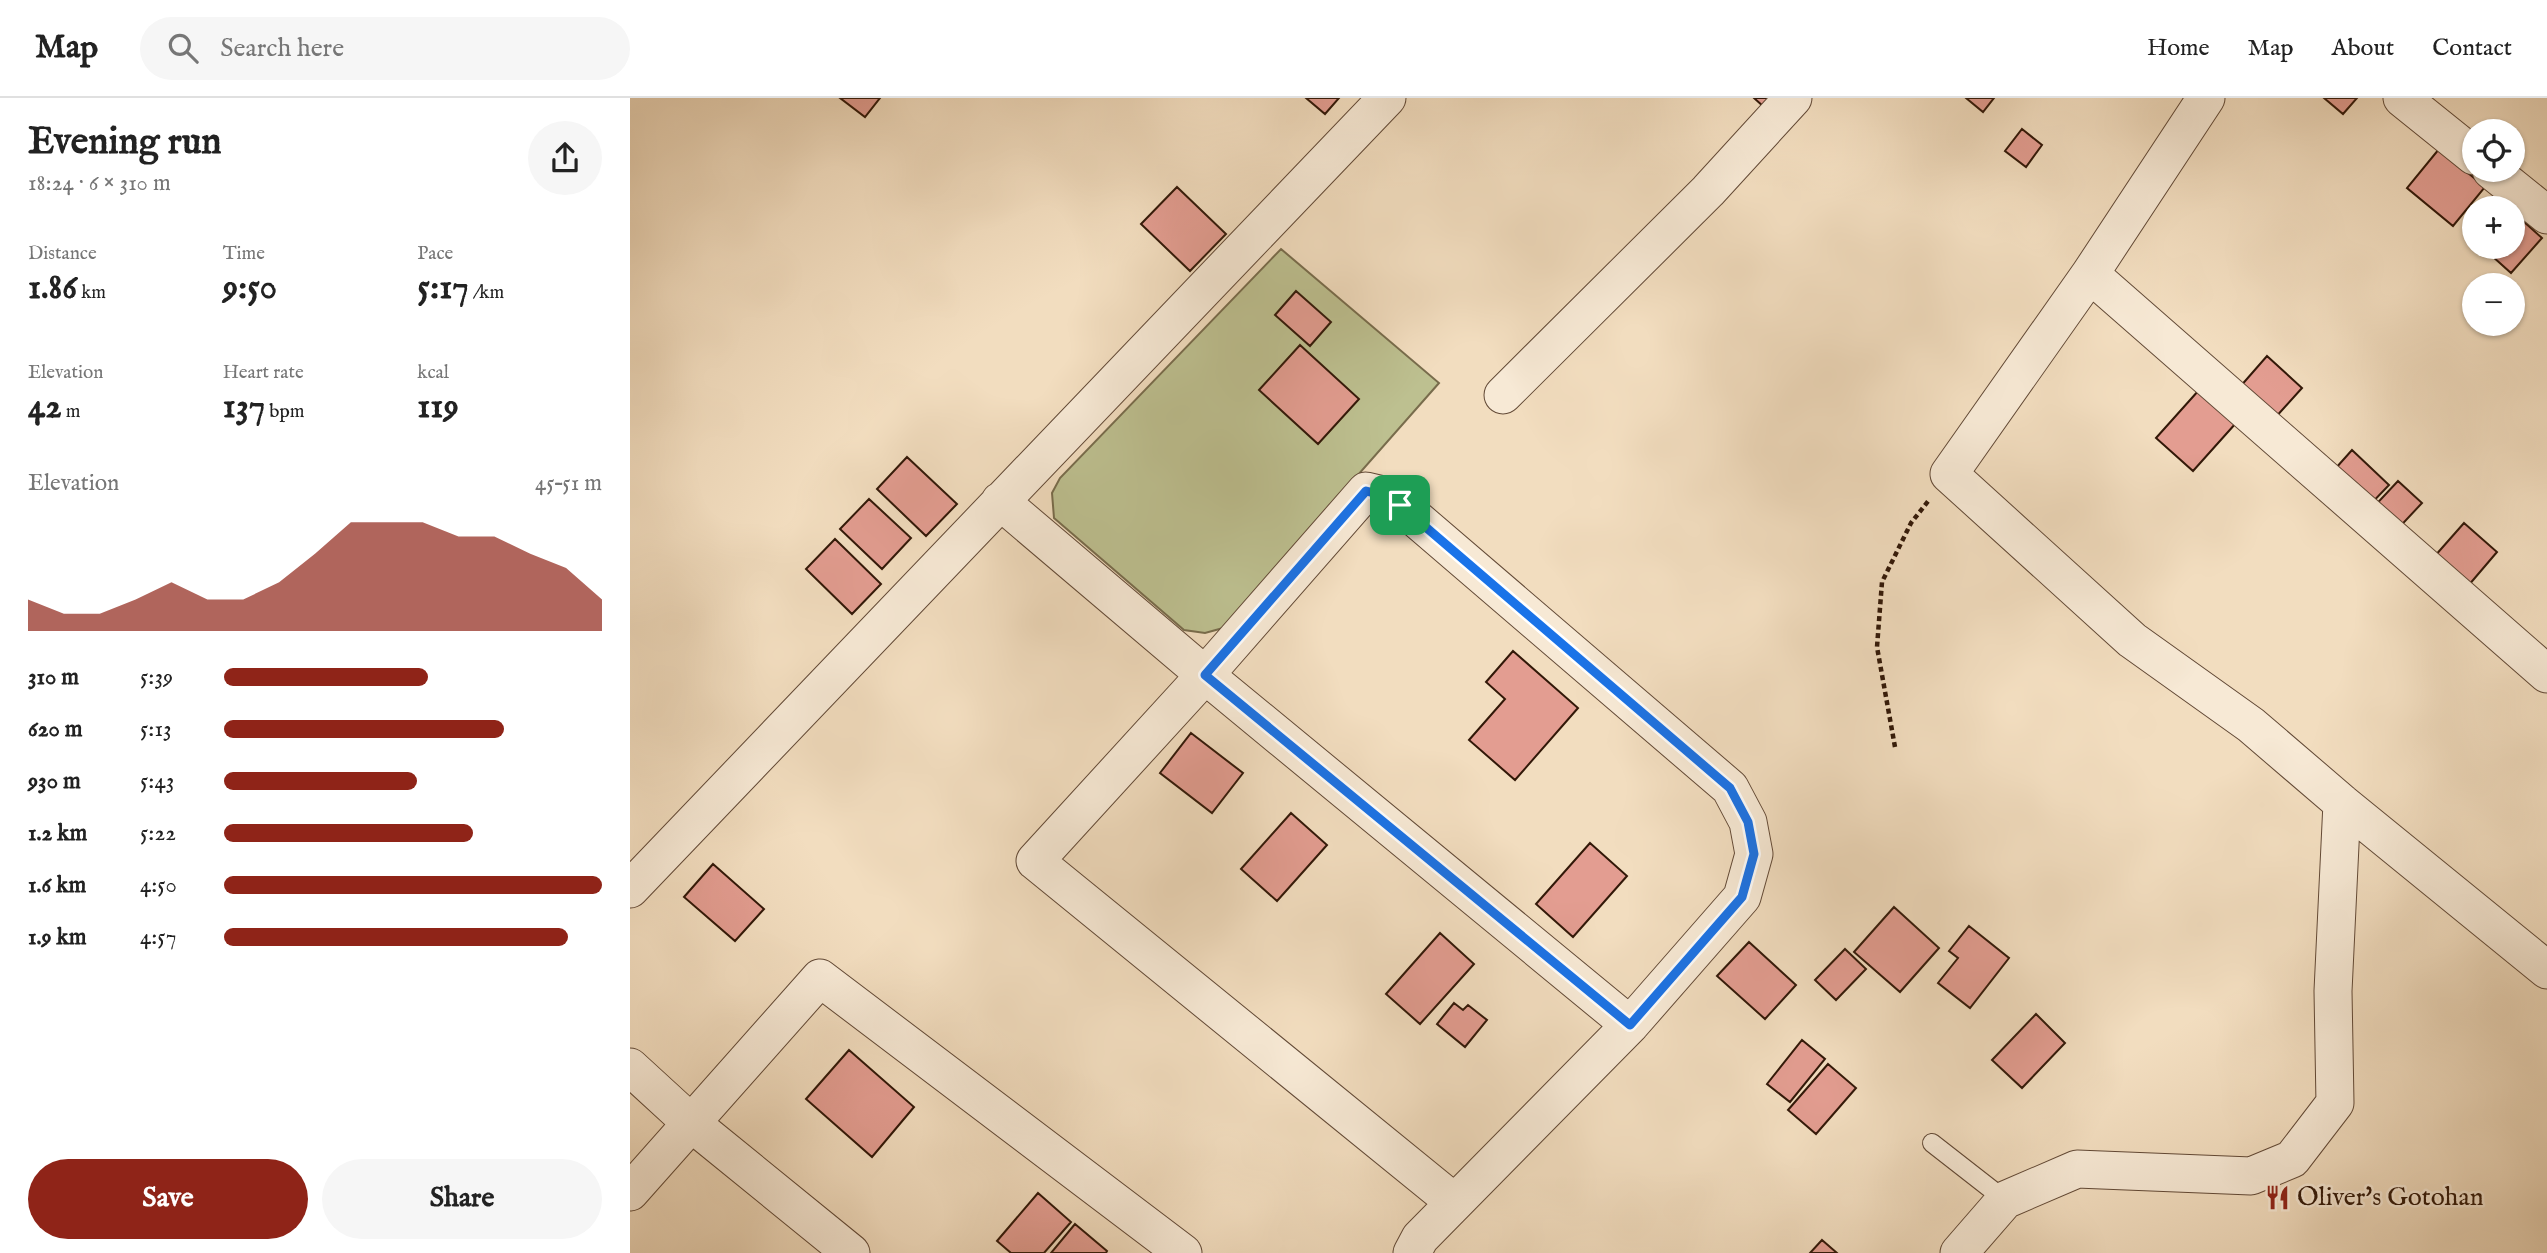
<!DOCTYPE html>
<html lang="en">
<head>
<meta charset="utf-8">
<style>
	body { margin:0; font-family:"IM FELL English",serif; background:#f6f6f6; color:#222; height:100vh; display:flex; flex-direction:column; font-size:26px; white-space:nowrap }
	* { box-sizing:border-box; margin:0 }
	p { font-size:23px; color:#767676 }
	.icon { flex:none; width:38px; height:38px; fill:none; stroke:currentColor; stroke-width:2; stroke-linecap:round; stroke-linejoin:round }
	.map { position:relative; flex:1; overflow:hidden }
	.panel { display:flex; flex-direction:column; background:#fff; width:630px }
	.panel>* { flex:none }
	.buttons { position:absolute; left:1832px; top:21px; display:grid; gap:14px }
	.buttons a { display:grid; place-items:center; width:63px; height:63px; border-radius:50%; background:#fff; box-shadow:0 2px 5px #0004; font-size:35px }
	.pin { position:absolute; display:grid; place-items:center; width:60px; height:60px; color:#fff; margin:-30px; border-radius:14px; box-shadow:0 4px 10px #0006 }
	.round { display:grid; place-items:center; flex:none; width:74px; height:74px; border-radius:37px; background:#f6f6f6 }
	.head { display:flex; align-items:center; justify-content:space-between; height:119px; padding:0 28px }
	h1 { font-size:38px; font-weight:800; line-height:52px }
	.stats { display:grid; grid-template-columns:repeat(3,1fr); gap:10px; height:119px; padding:7px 28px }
	.stats div { display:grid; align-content:center }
	.stats b { font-size:35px; font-weight:800 }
	.stats small { font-size:19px; font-weight:400 }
	.stats p { font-size:19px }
	.chart { height:196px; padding:14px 28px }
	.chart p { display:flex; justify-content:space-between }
	.chart svg { width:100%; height:126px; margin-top:7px; fill:#8f2418; opacity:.7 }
	.action { display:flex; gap:14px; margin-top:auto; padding:14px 28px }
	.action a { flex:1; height:80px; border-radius:42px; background:#8f2418; color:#fff; font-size:28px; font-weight:800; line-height:80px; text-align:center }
	.action a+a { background:#f6f6f6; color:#222 }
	ul { padding:0 28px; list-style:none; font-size:23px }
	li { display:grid; grid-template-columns:112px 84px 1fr; align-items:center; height:52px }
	li i { height:18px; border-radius:9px; background:#8f2418 }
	header { display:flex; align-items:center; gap:42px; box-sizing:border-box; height:98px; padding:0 35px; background:#fff; border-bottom:2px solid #e0e0e0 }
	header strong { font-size:33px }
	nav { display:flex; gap:38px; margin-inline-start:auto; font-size:24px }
	.search { width:490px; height:63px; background:#f6f6f6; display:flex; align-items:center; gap:18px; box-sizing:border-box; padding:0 24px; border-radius:38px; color:#767676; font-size:26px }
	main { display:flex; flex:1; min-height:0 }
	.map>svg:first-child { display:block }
	.green { fill:#bdc090; stroke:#786c4c; stroke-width:2 }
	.building { fill:#e39d91; stroke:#321808; stroke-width:2 }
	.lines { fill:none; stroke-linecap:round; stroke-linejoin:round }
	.service-casing { stroke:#624936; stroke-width:20 }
	.minor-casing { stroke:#624936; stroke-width:39 }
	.path { stroke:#321808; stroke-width:4.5; stroke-dasharray:5 3.5; stroke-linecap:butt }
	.service { stroke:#f7e9d5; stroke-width:18 }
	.minor { stroke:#f7e9d5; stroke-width:37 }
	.route-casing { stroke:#fff; stroke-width:14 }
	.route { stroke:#1a73e8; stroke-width:9 }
	.labels { text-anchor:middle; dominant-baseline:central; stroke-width:5; stroke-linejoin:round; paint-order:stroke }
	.poi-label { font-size:26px; fill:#321808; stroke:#f7e9d5; text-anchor:start }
</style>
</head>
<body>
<header>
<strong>Map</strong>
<div class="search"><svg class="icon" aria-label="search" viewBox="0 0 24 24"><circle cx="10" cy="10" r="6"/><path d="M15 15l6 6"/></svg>Search here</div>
<nav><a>Home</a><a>Map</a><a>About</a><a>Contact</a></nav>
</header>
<main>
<section class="panel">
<div class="head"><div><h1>Evening run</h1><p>18:24 · 6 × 310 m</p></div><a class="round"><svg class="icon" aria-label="share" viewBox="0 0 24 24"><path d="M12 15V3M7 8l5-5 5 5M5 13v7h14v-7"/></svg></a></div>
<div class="stats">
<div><p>Distance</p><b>1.86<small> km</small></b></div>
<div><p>Time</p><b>9:50</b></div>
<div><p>Pace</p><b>5:17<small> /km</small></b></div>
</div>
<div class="stats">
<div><p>Elevation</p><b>42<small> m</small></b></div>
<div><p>Heart rate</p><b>137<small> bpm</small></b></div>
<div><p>kcal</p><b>119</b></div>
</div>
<div class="chart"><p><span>Elevation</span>45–51 m</p>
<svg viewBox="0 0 160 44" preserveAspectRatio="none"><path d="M0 44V33L10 38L20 38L30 33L40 27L50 33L60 33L70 27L80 17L90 6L100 6L110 6L120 11L130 11L140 17L150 22L160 33V44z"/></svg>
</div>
<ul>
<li><b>310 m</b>5:39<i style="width:54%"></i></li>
<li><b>620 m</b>5:13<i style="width:74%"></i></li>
<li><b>930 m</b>5:43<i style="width:51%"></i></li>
<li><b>1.2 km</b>5:22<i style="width:66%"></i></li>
<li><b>1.6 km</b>4:50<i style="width:100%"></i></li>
<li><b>1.9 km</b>4:57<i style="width:91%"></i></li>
</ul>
<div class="action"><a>Save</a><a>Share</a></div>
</section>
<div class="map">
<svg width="1917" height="1155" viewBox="0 0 1917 1155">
	<rect width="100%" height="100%" fill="#f2ddbf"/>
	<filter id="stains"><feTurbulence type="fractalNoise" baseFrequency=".00286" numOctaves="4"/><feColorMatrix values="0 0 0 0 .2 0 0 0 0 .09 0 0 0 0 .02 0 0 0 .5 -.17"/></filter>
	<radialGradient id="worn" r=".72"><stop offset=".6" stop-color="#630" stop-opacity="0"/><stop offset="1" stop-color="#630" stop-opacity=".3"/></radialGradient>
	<path class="green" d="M651 151 809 285 593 530 575 535 554 532 424 420 422 395 430 380Z"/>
	<path class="building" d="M210 0H250L235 19Z
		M676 0H709L695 16Z
		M1124 0H1142L1134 9Z
		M1336 0H1364L1353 14Z
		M1694 0H1727L1713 16Z
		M1392 31 1412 47 1396 69 1375 53Z
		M1809 51 1855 89 1823 128 1777 90Z
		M547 89 596 136 560 173 511 126Z
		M1883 114 1912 140 1881 175 1852 149H1883Z
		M666 193 701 224 680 248 645 217Z
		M670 247 729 301 688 346 629 292Z
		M1637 258 1672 290 1644 321 1609 290Z
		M1569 292 1606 325 1563 373 1526 340Z
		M1722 352 1759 387 1733 414 1697 380Z
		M277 359 327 406 296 438 247 391Z
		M1768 383 1792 405 1762 437 1739 414Z
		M239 401 281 440 252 471 210 431Z
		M1834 425 1867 454 1838 488 1804 459Z
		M205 441 251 486 222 516 176 471Z
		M883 553 948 610 885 682 839 642 875 601 856 584Z
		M561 635 613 675 582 715 530 675Z
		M661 715 697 747 647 803 611 771Z
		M960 745 997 778 943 839 906 806Z
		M83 766 134 811 105 843 54 799Z
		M1264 809 1309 850 1270 894 1224 854Z
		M1339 828 1379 860 1340 910 1308 885 1328 860 1319 853Z
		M810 835 844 866 790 926 756 896Z
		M1119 844 1166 887 1135 921 1087 878Z
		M1215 851 1236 871 1206 902 1185 882Z
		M824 905 833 912 838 907 857 922 835 949 807 926Z
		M1406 916 1435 945 1392 990 1362 962Z
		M1172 942 1195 961 1160 1004 1137 986Z
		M219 952 284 1009 242 1059 176 1001Z
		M1198 966 1226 990 1186 1036 1158 1012Z
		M408 1095 441 1124 414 1155H381L367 1143Z
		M445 1126 477 1153 476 1155H421Z
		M1192 1142 1207 1155H1180Z"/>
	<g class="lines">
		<defs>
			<path id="service" d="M1302 1045 1375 1102"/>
			<path id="minor" d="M1576 0 1460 176 1319 376 1502 542 1621 627 1712 705 1917 872
				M1772 0 1844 58
				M1861 72 1917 117
				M1460 176 1917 576
				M873 297 1078 93 1163 0
				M370 403 575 577 1000 927
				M0 791 757 0
				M0 969 60 1024 221 1155
				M0 1094 190 880 553 1155
				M782 1155 790 1140 1000 927 1112 799 1124 756 1118 724 1100 690 770 407 753 397 736 393 575 577 405 763 824 1104
				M1329 1155 1375 1102 1447 1071 1621 1078 1662 1061 1705 1005 1703 893 1712 705"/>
		</defs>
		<use href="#service" class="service-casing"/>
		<use href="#minor" class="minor-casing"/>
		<path class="path" d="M1265 649 1247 549 1252 484 1281 425 1299 402"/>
		<use href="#service" class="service"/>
		<use href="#minor" class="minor"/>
	</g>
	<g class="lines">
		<defs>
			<path id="route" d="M736 393 752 397 770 407 1100 690 1118 724 1124 756 1112 799 1000 927 575 577Z"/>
		</defs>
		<use href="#route" class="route-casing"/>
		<use href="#route" class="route"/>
	</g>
	<defs>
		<symbol id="restaurant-bare" viewBox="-9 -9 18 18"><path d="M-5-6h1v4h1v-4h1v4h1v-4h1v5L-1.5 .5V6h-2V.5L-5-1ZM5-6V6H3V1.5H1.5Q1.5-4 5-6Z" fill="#8f2418" stroke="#f7e9d5" stroke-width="2.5" paint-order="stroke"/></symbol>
	</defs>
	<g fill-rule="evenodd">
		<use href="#restaurant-bare" x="1630" y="1082" width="35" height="35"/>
	</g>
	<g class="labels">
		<g class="poi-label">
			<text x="1667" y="1099">Oliver's Gotohan</text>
		</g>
	</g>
	<rect width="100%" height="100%" filter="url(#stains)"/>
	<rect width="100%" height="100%" fill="url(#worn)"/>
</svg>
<div class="buttons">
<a><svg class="icon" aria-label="locate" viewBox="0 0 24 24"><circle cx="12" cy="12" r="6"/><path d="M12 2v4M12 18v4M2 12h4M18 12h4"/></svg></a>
<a>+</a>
<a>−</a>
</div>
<div class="pin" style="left:770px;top:407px;background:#1e9e55"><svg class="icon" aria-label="arrive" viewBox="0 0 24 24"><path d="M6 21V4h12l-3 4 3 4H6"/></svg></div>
</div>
</main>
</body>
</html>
